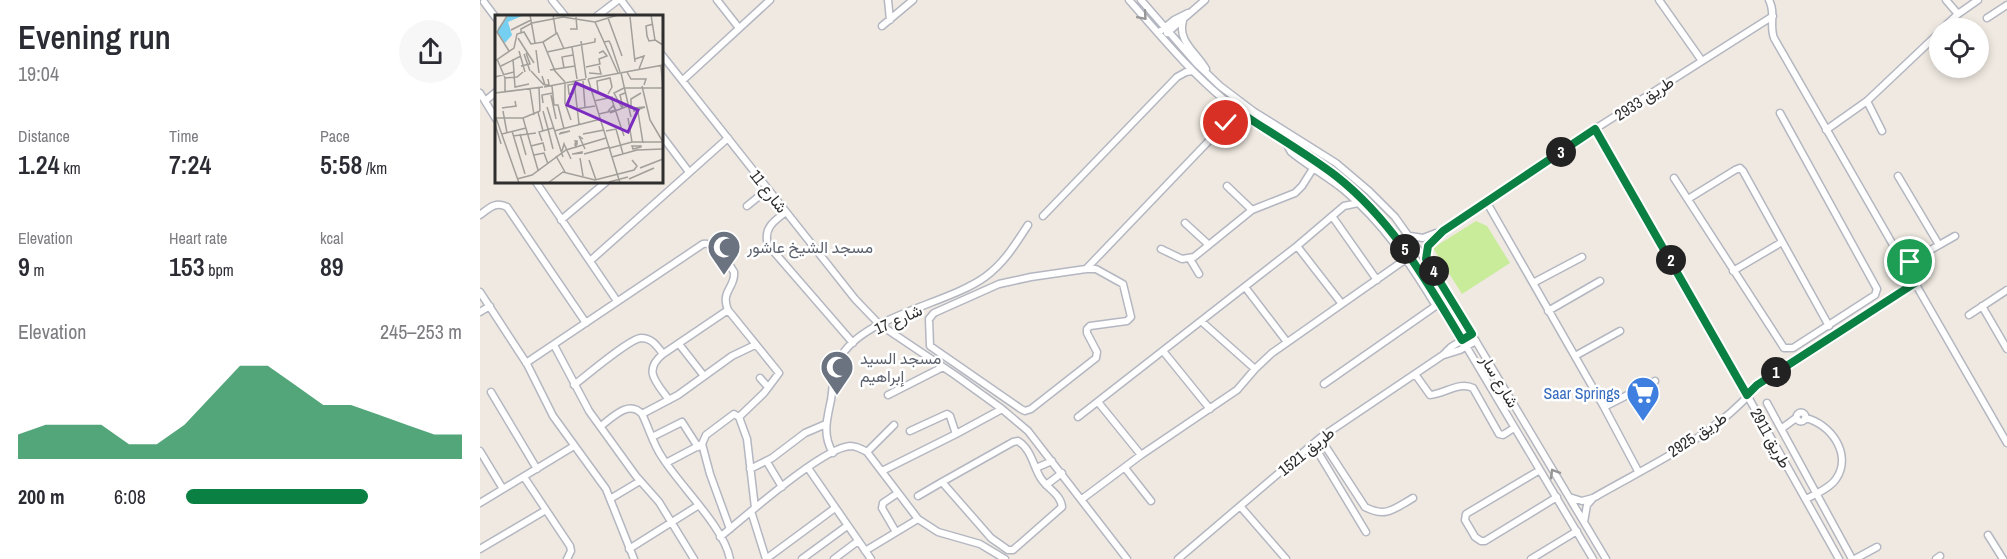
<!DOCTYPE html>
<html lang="en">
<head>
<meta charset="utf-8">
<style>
	body { margin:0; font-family:"Archivo Narrow",Vazirmatn,sans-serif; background:#f7f7f7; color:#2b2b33; height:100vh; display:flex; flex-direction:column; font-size:22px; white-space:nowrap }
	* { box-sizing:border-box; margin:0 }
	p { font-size:20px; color:#7c7c81 }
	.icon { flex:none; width:33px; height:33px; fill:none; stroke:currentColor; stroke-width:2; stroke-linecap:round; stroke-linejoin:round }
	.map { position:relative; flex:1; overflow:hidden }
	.side { display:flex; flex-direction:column; background:#fff; width:480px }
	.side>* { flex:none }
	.buttons { position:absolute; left:1449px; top:18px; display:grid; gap:12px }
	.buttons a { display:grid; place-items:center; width:60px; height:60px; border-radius:50%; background:#fff; box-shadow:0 3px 9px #0003; font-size:30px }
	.pin { position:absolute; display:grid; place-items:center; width:51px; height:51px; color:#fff; margin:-26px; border:3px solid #fff; border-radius:50%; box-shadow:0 2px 6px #0007 }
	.km { position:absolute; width:30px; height:30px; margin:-15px; border-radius:50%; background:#222; color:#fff; font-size:16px; line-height:30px; text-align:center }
	.round { display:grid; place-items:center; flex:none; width:63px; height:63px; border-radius:32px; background:#f7f7f7 }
	.head { display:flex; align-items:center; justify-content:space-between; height:102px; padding:0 18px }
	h1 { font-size:33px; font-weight:600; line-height:45px }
	.stats { display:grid; grid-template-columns:repeat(3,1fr); gap:9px; height:102px; padding:6px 18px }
	.stats div { display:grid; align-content:center }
	.stats b { font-size:26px; font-weight:600 }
	.stats small { font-size:16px; font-weight:400 }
	.stats p { font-size:16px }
	.chart { height:168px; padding:12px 18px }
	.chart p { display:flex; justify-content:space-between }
	.chart svg { width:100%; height:108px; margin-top:6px; fill:#0b8043; opacity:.7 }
	ul { padding:0 18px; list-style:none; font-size:20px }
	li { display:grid; grid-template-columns:96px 72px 1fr; align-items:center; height:45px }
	li i { height:15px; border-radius:8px; background:#0b8043 }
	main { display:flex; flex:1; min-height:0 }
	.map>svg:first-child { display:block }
	.pitch { fill:#c9ec9a }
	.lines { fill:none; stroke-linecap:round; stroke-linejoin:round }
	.minor-casing { stroke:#b4b7c1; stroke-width:9 }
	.minor { stroke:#fff; stroke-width:6 }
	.oneway { stroke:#969696 }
	.route-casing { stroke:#fff; stroke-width:12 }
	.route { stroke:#0b8043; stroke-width:8 }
	.labels { text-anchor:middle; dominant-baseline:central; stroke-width:5; stroke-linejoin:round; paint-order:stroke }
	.street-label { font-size:16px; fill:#2e2e2e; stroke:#fff }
	.worship-label { font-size:16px; fill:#5b616d; stroke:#fff; text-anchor:start }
	.shop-label { font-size:16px; fill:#366cbe; stroke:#fff; text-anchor:end }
	.inset-road { fill:none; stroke:#a29e99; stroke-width:1.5 }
	.view { fill:#7b2cbf; fill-opacity:0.15; stroke:#7b2cbf; stroke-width:3 }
	.inset-edge { fill:none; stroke:#2e2e2e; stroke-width:3 }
</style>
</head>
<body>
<main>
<section class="side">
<div class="head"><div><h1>Evening run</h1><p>19:04</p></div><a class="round"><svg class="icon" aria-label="share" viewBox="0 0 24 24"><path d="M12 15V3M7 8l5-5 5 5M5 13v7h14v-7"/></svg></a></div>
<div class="stats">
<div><p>Distance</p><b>1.24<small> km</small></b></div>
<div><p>Time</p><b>7:24</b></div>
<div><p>Pace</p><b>5:58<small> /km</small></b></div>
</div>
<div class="stats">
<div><p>Elevation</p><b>9<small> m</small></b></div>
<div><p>Heart rate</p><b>153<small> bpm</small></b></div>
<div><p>kcal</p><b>89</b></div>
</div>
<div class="chart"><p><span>Elevation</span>245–253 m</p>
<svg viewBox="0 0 160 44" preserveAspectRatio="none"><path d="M0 44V34L10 30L20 30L30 30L40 38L50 38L60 30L70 18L80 6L90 6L100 14L110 22L120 22L130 26L140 30L150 34L160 34V44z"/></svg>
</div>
<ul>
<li><b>200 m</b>6:08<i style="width:66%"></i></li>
</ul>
</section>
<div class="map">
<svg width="1527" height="559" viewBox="0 0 1527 559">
	<rect width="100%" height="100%" fill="#efe9e1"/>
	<path class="pitch" d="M996 221 1007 226 1030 263 982 294 953 248Z"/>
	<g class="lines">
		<defs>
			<path id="minor" d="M72 0 85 16
				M141 0 153 16
				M237 0 259 28
				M408 0 410 20
				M649 0C680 35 710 72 747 102 781 130 822 149 856 177 892 205 921 241 946 279L1113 559
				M661 0 716 63 740 86 773 111 856 163 889 191 915 217 957 276 1126 559
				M1179 0 1222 61
				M1289 0C1296 13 1289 25 1294 38L1527 443
				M1466 0 1478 14
				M4 2 16 18
				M117 16 138 0
				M1507 18 1527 5
				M703 21C697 41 717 53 726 69
				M402 26 433 0
				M1463 28 1478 14 1498 0
				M678 33 694 20 708 13
				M687 33 725 0
				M182 55 375 299 399 324 475 375 522 409 548 431 647 559
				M203 80 290 0
				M0 93 16 119
				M5 101 16 92
				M1387 101 1402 131
				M1115 129 1207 288 1359 559
				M1346 130 1387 101 1460 32
				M182 136 209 172
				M806 143 811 152C828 166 847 176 864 190 903 223 930 263 956 306
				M1418 176 1459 245
				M1194 178 1304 348H1313L1395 295 1397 289 1300 113
				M56 182 137 301
				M747 186 772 210
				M1208 199 1255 170 1260 168 1263 171 1349 326
				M1006 201 1124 407 1158 471
				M267 206 288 189
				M306 212C294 221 283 228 288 245L373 343
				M0 215C9 208 16 201 27 207L106 323
				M563 216 697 77 706 72 713 71
				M852 216 897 280
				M81 220 126 182
				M705 223 729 245
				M930 236 943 238 956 233
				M817 246 862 304
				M681 249 702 259 714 257 772 210 815 193 822 186 834 167
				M710 259 719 274
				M946 259 948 246 962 231 1115 129 1293 16
				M110 261 248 138
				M1424 265 1475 236
				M606 269H616L643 284 651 317 647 321 610 326 607 329V333L617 352 616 358 551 409 545 411 541 409 450 346 449 319 454 313 519 284 551 277Z
				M606 269 746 123 764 115
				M1253 271 1302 242
				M1053 283 1102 257
				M765 287 807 342
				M0 292 47 364 73 416 126 489 154 559
				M1502 306 1527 349
				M1068 311 1120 281
				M0 312 10 306
				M1489 315 1527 290
				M721 321 775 369
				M199 344 224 376
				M74 345 109 411 156 476 179 502 214 559
				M683 351 730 409
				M964 355 980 350 996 341
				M1095 356 1140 331
				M46 363 223 244C239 242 246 260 254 272 256 287 240 291 248 310L299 373 284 393 259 417
				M935 374 950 395C964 394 980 381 993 388L1019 434 1023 435 1034 428
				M280 378 288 387
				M844 384 957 305
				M94 385C106 376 149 339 161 338 172 338 177 346 183 354
				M11 392 57 469
				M408 395 463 367
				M189 400C177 383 162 371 183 354L248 310
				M618 402 661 455
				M1287 403 1372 559
				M1124 407 1175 381
				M1316.5 417a4.5 4.5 0 1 1 9 0a4.5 4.5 0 1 1-9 0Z
				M162 414 198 395 252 356 275 345
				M259 417 267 439 275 508
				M598 417 817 246 864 206 878 203
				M1325 418C1350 423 1373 454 1356 479 1350 488 1336 494 1326 499
				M121 426C134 416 149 400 162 414 169 428 173 444 182 457 200 486 244 527 250 559
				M1301 429 1316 418
				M430 431 467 414 470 416 476 434
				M172 437 202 422 218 447
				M840 438 885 507C906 518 914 509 933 498
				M538 441C551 449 553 465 560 477 566 488 581 494 582 507L533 550H528L511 538 462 482 533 442Z
				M222 444 230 474 250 529
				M833 444 886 532
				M0 451 23 489
				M387 452 414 425
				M353 453C342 435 347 419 351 400 353 387 353 372 359 360 381 316 466 305 505 277 524 263 535 245 548 225
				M287 462 302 487
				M186 463 222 444 226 435 254 414 259 417
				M328 468 391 559
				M556 468 572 461
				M645 468 671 501
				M270 469 292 458 325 433 346 424
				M1060 470 986 514 985 520 995 537 1001 541H1005L1077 497
				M402 471 476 434 522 409
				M44 477 90 546 91 551 87 559
				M566 485 582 473
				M438 496 462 482
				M1089 497 1102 501 1113 498C1163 469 1221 443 1262 402 1266 398 1269 392 1273 387L1435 283
				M130 499 160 481
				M602 499 661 455 757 390 775 369 792 353 926 259
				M0 503 94 446
				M760 506 806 559
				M271 511 286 559
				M1104 522 1107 505 1113 498
				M416 532 402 508 403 503 418 493
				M1508 535 1523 559
				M240 537C265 517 342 448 370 446 377 446 382 449 387 452L438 519 458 532 500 544 525 559
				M0 549 66 510
				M149 549 219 505
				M385 551 438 519
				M286 559 355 508
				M322 559 367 526
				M354 559 378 541
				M698 559 840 438 963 355 971 347 992 334
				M1051 559 1097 531
				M1375 559 1397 547
				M1456 559 1460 556"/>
		</defs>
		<use href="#minor" class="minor-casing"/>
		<use href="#minor" class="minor"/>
	</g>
	<defs><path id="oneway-chevron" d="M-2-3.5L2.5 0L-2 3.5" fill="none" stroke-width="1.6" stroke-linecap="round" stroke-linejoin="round" transform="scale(1.5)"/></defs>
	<g class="oneway">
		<use href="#oneway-chevron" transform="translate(663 16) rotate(49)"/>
		<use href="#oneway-chevron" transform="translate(1074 473) rotate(-121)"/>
	</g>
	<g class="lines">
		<defs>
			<path id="route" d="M746 123 764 115C794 135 827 154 856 176 912 220 946 280 982 340L992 334 946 259 948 246 963 231 1115 129 1267 395 1277 385 1435 283 1424 265 1430 262"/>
		</defs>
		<use href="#route" class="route-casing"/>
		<use href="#route" class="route"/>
	</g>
	<defs>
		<symbol id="mosque-pin" viewBox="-11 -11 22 30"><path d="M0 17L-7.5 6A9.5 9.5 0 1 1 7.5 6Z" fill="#6b7280" stroke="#fff"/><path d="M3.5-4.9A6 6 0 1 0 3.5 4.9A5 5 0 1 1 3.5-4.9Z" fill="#fff"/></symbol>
		<symbol id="supermarket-pin" viewBox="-11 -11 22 30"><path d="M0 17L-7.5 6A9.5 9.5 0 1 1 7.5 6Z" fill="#3f7fe0" stroke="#fff"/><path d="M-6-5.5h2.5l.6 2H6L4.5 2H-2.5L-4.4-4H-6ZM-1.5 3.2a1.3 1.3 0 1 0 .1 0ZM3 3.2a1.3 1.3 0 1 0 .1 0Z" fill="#fff"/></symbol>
	</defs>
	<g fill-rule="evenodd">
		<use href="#mosque-pin" x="225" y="228" width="38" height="52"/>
		<use href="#mosque-pin" x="338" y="348" width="38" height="52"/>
		<use href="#supermarket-pin" x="1144" y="374" width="38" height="52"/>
	</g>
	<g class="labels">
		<g class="street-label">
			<text transform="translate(1164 98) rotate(-33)">طريق 2933</text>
			<text transform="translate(289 191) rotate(52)">شارع 11</text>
			<text transform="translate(418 319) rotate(-24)">شارع 17</text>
			<text transform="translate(1020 381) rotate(59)">شارع سار</text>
			<text transform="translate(1217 434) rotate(-34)">طريق 2925</text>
			<text transform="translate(1291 438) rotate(61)">طريق 2911</text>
			<text transform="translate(826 451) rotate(-39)">طريق 1521</text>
		</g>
		<g class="worship-label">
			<text x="267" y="247">مسجد الشيخ عاشور</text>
			<text x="380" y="358">مسجد السيد<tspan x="380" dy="18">إبراهيم</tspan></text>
		</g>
		<g class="shop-label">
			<text x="1140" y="393">Saar Springs</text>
		</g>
	</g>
	<g transform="translate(15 15)">
		<rect width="168" height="168" fill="#efe9e1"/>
		<path d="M29 0 13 7 17 20 10 28 3 20V13L14 0Z" fill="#75cff0"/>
		<path class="inset-road" d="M35 0 40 28M58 0 61 18M124 0H146M156 0 160 25 168 30M12 1 2 17 14 36M135 2 140 47M113 3 127 41M100 7 123 58M100 7 123 0M158 9 151 11 152 21 154 26 160 25M75 14H82L81 2M16 15 36 5M26 18V14L37 8 68 2 100 7M23 23 39 48M86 26 91 63M48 27 62 18 69 34M109 27 114 26 116 30 125 57M77 32 82 64M41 35 44 58M24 36 30 57M52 37 100 27V23M29 39 35 56M2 44 10 63V76M18 44 20 72 34 69M140 44 149 41 144 54M0 46 19 33 22 19 29 17 36 29 48 27 60 56 70 67M6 51 26 41M26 51 35 49 31 38M166 51 168 74M91 52 105 49 104 44 112 41 108 36 104 38M69 53 67 42 78 40M55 55 80 51M36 56 49 70M132 57 136 64H151L149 70M94 58 106 59 104 51M126 58 136 102M47 61 50 70H54L53 64M0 62 19 57M10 63 22 62 28 57M93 64 125 168M93 64 168 50M79 66 84 109M88 66 90 92M70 68V88L76 105M57 71 59 90M147 71 155 105 168 127M44 72 45 96M49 72 91 64M129 73H168M35 74 39 100M103 76 102 66 115 63 117 72 113 79M0 78 48 72M79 78 74 79 73 70 79 69M56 80 61 104M116 82 129 121M99 86 118 82M48 88 47 80 58 78M59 90H63L69 114M52 92 68 142M7 93 21 91 20 86M127 93 119 78 129 73M128 93 125 80 130 78M81 94 100 91M136 94V84L146 78M8 96 12 118M48 96 53 114M139 96 150 92 139 93V97M43 97 48 116M143 97 148 128M115 98 133 91M104 99 121 95 118 91 113 96M0 100 24 168M2 103H28L45 96M28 103 43 155M133 103 137 127M0 109 6 129M53 114 58 134M17 116 30 159M59 116 106 104M111 116 121 114 128 139M7 119 31 113M25 119 31 140M64 119 75 116 65 118M88 119 109 115M18 121 41 118M88 124 84 121 90 134M47 126 44 117 58 113M36 131 48 128 50 136M137 131H146V132L138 134ZM81 133 80 129H82V126H80L81 128V133M115 133 137 127H168M67 136 69 129 76 144M77 139 87 138V137L78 139M89 139 115 132M39 140 49 138 53 149M61 141 70 157M117 142 142 135 168 134M85 143 88 161M94 145 101 165M145 153 168 144M22 164 37 160 71 135 111 123M134 164 159 153M114 167 133 162M53 168 68 157 100 165 139 155 142 151 137 145"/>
		<path class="view" d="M81 68 143 95 133 117 72 90Z"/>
		<rect width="168" height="168" class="inset-edge"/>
	</g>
</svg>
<div class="buttons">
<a><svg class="icon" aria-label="locate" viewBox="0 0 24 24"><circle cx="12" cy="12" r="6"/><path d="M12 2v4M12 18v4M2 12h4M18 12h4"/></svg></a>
</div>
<div class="pin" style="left:1430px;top:262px;background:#1e9e55"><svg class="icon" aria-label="arrive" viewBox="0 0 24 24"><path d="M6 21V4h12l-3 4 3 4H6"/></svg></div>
<div class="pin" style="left:746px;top:123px;background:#d93025"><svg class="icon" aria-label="check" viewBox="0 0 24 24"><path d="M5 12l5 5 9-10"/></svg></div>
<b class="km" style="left:1296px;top:372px">1</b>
<b class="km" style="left:1191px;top:260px">2</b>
<b class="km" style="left:1081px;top:152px">3</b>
<b class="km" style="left:954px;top:271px">4</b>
<b class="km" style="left:925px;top:249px">5</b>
</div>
</main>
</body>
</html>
